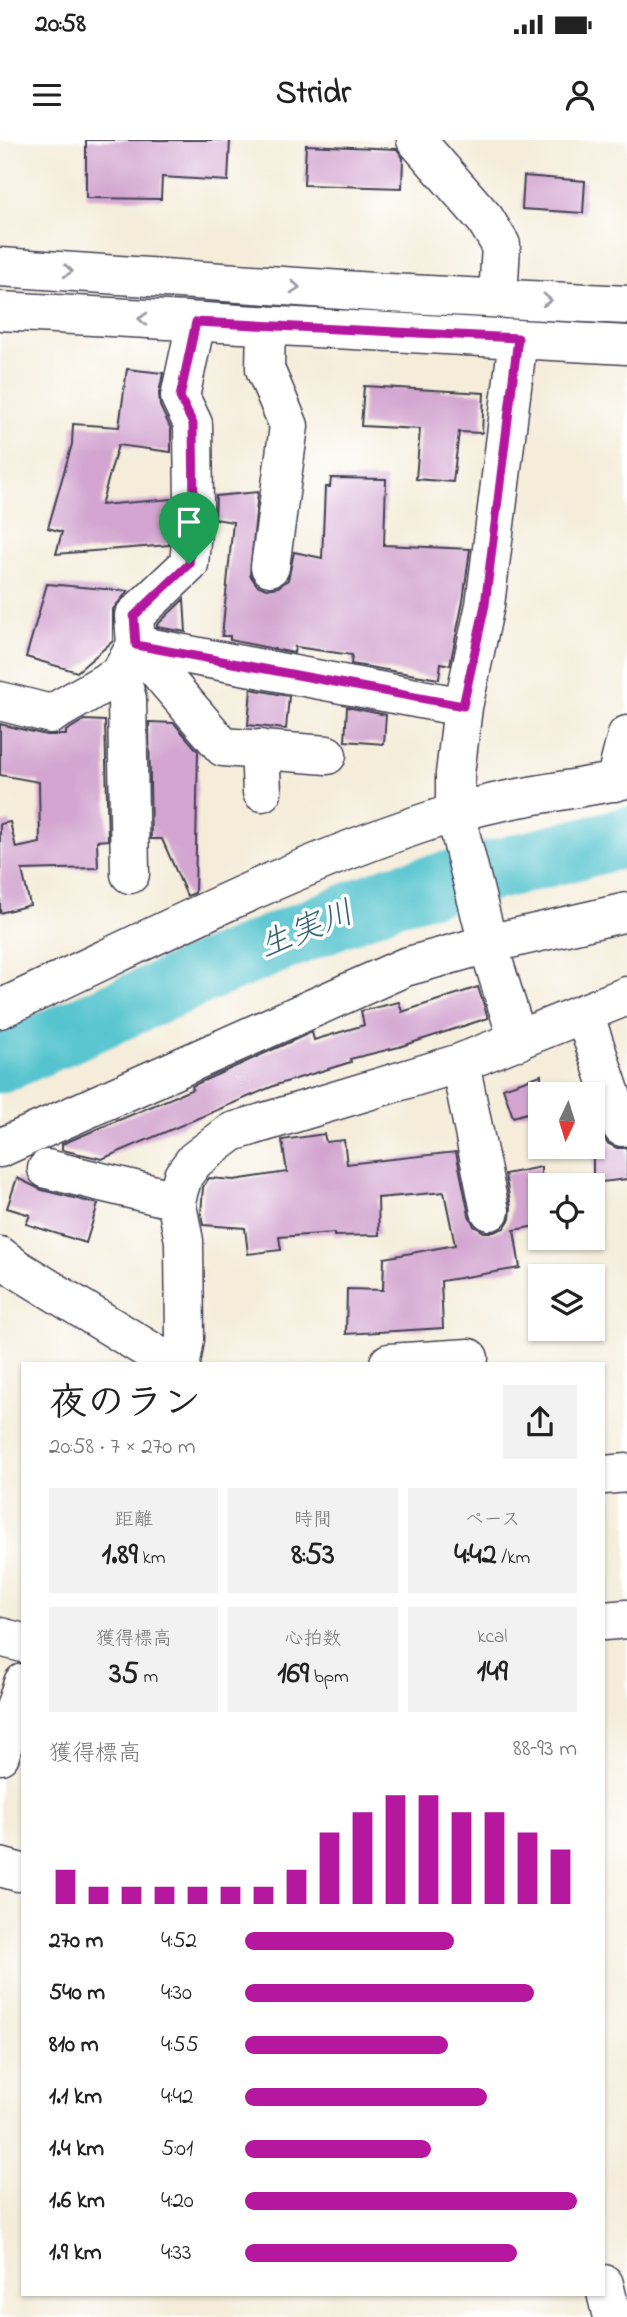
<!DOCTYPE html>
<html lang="ja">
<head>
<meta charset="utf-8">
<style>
	body { margin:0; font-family:"Indie Flower","Klee One",sans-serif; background:#f2f2f2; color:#222; height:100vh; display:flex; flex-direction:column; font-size:26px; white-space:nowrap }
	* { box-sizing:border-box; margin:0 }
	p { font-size:23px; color:#767676 }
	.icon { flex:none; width:38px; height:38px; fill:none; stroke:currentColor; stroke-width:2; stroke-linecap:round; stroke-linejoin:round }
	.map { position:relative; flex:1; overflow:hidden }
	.panel { position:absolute; left:21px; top:1222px; width:584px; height:934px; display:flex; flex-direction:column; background:#fff; border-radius:0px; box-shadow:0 2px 5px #0004 }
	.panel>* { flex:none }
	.needle { width:46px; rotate:184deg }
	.controls { position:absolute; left:528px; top:942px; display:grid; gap:14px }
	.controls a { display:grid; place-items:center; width:77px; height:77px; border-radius:0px; background:#fff; box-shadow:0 2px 5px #0004; font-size:35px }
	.pin { position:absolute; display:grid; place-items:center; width:60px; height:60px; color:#fff; margin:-72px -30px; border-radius:50% 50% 50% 0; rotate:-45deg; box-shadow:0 0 7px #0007 }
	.pin .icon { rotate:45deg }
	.round { display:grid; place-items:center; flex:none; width:74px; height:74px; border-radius:0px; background:#f2f2f2 }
	.summary { display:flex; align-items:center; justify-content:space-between; height:119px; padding:0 28px }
	h1 { font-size:38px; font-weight:700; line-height:52px }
	.figures { display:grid; grid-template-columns:repeat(3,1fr); gap:10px; height:119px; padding:7px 28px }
	.figures div { display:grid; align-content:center; border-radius:0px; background:#f2f2f2; text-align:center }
	.figures b { font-size:30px; font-weight:700 }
	.figures small { font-size:19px; font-weight:400 }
	.figures p { font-size:19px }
	.chart { height:196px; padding:14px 28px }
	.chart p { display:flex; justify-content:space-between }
	.chart svg { width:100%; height:126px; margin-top:7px; stroke:#b5179e; stroke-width:6 }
	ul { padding:0 28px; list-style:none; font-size:23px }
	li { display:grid; grid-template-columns:112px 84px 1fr; align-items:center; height:52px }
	li i { height:18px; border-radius:9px; background:#b5179e }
	.status { display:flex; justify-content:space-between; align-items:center; height:49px; padding:0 35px; background:#fff; direction:ltr }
	.status svg { height:19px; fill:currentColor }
	header { display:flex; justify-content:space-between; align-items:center; height:91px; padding:0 28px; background:#fff; font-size:32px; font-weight:700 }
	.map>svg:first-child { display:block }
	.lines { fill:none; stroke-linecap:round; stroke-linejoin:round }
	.river { stroke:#57c4cf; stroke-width:61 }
	.building { fill:#d3a5d0 }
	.minor-casing { stroke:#424053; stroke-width:41 }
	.minor { stroke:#fff; stroke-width:38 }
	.oneway { stroke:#9c9ca7 }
	.route-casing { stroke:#fff; stroke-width:14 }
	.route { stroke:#b5179e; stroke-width:9 }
	.labels { text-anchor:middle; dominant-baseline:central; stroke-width:7; stroke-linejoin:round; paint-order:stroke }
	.water-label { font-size:33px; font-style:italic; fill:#376376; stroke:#fff }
</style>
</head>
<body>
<div class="status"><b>20:58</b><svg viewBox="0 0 49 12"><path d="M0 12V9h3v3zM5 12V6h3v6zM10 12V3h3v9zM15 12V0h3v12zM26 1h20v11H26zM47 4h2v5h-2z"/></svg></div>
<header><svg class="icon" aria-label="menu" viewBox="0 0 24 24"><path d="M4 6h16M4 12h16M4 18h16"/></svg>Stridr<svg class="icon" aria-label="person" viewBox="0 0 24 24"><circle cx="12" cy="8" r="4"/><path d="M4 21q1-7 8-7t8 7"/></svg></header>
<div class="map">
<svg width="627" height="2177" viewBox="0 0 627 2177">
	<rect width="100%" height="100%" fill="#fff"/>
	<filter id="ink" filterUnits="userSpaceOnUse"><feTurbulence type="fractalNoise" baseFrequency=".0143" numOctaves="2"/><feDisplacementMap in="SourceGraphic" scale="14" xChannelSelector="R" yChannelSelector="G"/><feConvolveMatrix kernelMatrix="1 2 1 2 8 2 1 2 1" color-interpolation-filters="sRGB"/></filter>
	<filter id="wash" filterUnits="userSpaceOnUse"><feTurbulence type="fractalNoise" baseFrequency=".00686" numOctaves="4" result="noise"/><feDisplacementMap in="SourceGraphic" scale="28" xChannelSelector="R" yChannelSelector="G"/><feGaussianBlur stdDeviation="1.57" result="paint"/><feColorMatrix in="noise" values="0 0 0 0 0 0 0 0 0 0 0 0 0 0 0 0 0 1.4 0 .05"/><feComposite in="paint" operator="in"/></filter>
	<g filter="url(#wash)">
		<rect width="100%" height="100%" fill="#f5edda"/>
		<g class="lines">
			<path class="river" d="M0 923 205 832 394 755 627 697"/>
		</g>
		<g id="blocks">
			<path class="building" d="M86 0H230L228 41 162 37 161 59 86 58Z
				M306 5 397 9 403 18 402 48 304 45Z
				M524 36 585 41 583 73 522 69Z
				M127 229 163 233 159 253 160 266 171 289V312L118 305 101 365 172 359 169 405 56 414 62 392 48 388 72 304 73 284 119 287Z
				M364 246 484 253 482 293 459 292 453 342 416 339 420 289 361 286Z
				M331 338 386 339 384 405 470 409 463 461 450 525 441 523 439 539 351 524 352 515 295 507 294 513 230 500V496H222L233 382 215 379 216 356 258 352 250 435 257 445 266 449 278 447 288 440 294 412 322 418 325 347H330Z
				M47 444 128 451 113 469V501L77 532 26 517Z
				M184 459 186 492 157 487V485Z
				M251 549 289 556 286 589 248 585Z
				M347 567 386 575 384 604 345 601Z
				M84 580 105 581 108 700 97 701 98 728 22 730 30 765 0 773V684L10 682 16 708 40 703 39 642 0 635V584L46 595H66V591Z
				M149 582 174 583 198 611 195 753 187 756 162 699H151Z
				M478 847 488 878 399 907 350 919 351 922 276 945 102 1019 62 1010V1004L193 949 192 946 312 892 314 900 364 885 361 871 399 862 402 872Z
				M541 935V969L513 977 503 948Z
				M593 970 607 1003 617 1008H627V1039L593 1043Z
				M324 994 326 1002 344 1000 347 1024 456 1012 469 1075 474 1086 484 1092H494L504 1088 510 1079 511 1067 505 1034 541 1027V1085L514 1090 520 1128 441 1141 443 1188 346 1194 347 1149 383 1150 384 1118 455 1105 444 1052 378 1058 379 1095 334 1096V1093L279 1097 281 1110 248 1114 245 1088 203 1085 201 1074 203 1047 209 1038 234 1040 287 1032 282 1000Z
				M17 1038 42 1050 98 1064 86 1103 26 1084 30 1075 7 1068Z"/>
		</g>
	</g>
	<g filter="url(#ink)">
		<use href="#blocks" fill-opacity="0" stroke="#424053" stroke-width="2"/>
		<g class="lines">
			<defs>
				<path id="minor" d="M416 0 485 79 501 105 498 158
					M0 127 388 153 627 165
					M0 171 627 205
					M196 182 180 257 193 284 194 368 189 424 134 476 136 505 223 607 327 615
					M266 185 265 229 289 286 270 427
					M518 199 485 465 463 567 455 634V673L488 804 518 901
					M120 534 127 559 130 734
					M0 561 51 574 120 534 136 505 463 567
					M260 609 262 652
					M615 642 627 595
					M0 869C149 800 297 721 455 673 511 656 569 651 627 639
					M584 873 622 987
					M460 923 490 1071
					M0 1008 405 827 488 804 627 772
					M47 1029 176 1060
					M0 1116 17 1129 170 1223
					M181 1223 185 1199 184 1101 176 1060 183 1036 195 1020 232 992 460 923 627 856
					M389 1223 469 1218
					M604 1335 627 1333
					M604 1481 627 1479
					M0 1497 23 1503
					M0 1615 23 1543
					M0 1727 18 1732
					M604 2144 612 2177"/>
			</defs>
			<use href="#minor" class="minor-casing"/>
			<use href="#minor" class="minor"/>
		</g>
		<defs><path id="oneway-chevron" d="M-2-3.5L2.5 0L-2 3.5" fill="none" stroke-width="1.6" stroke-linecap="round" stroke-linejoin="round" transform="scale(1.75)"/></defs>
		<g class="oneway">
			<use href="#oneway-chevron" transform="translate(68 131) rotate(4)"/>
			<use href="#oneway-chevron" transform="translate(295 147) rotate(4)"/>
			<use href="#oneway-chevron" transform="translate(547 160) rotate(3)"/>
			<use href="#oneway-chevron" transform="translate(143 179) rotate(-177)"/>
		</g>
	</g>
	<g class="lines" filter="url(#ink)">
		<defs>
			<path id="route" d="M196 182 518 198 485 465 463 566 136 505 134 476 189 424 194 368 193 284 180 257Z"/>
		</defs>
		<use href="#route" class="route-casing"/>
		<use href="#route" class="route"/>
	</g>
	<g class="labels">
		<g class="water-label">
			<text transform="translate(307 791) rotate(-22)">生実川</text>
		</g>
	</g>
</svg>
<div class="controls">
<a><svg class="needle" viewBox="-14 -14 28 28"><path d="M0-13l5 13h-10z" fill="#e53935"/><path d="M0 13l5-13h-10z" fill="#767676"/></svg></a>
<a><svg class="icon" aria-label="locate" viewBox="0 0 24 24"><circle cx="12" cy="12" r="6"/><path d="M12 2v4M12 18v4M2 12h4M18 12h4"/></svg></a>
<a><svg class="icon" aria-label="layers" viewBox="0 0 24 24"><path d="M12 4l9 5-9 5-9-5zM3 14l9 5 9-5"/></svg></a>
</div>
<div class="pin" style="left:189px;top:424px;background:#1e9e55"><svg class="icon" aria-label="arrive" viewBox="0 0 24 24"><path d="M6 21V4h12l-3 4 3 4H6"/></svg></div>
<section class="panel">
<div class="summary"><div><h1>夜のラン</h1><p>20:58 · 7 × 270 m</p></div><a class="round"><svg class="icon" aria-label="share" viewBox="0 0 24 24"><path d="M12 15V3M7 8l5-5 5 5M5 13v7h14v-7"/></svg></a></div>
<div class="figures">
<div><p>距離</p><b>1.89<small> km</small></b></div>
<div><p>時間</p><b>8:53</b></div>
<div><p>ペース</p><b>4:42<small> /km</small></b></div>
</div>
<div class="figures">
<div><p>獲得標高</p><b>35<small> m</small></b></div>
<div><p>心拍数</p><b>169<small> bpm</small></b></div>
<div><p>kcal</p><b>149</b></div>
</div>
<div class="chart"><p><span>獲得標高</span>88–93 m</p>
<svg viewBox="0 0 160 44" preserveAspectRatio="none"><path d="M5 44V32M15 44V38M25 44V38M35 44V38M45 44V38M55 44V38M65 44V38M75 44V32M85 44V19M95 44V12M105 44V6M115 44V6M125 44V12M135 44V12M145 44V19M155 44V25"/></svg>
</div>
<ul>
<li><b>270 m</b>4:52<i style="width:63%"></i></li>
<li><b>540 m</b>4:30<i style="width:87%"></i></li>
<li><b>810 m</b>4:55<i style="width:61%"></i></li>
<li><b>1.1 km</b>4:42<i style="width:73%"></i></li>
<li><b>1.4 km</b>5:01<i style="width:56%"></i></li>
<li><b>1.6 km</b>4:20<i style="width:100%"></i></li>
<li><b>1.9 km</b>4:33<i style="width:82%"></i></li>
</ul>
</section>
</div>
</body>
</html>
